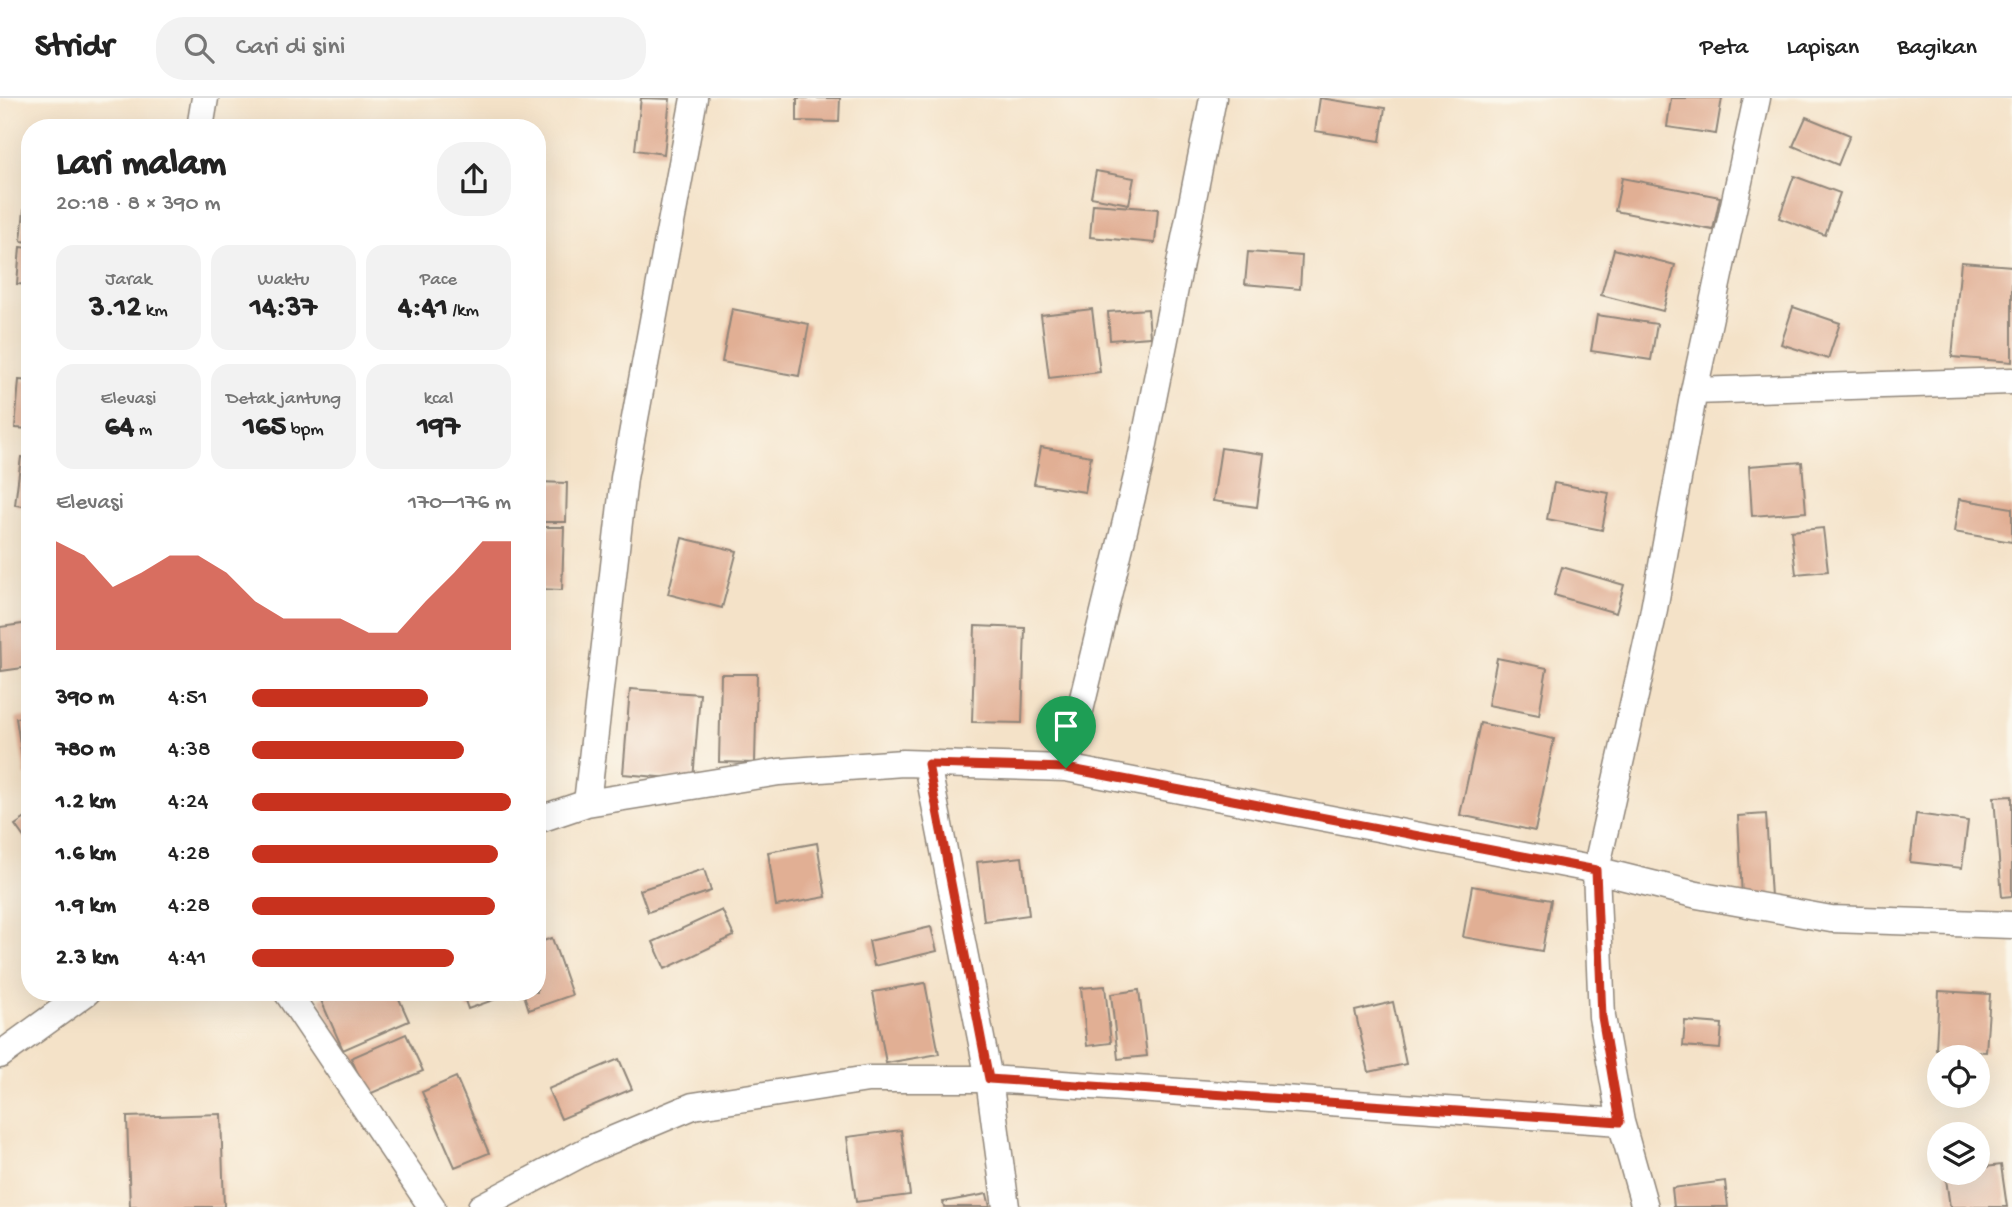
<!DOCTYPE html>
<html lang="id">
<head>
<meta charset="utf-8">
<style>
	body { margin:0; font-family:"Gochi Hand",sans-serif; background:#f2f2f2; color:#222; height:100vh; display:flex; flex-direction:column; font-size:26px; white-space:nowrap }
	* { box-sizing:border-box; margin:0 }
	p { font-size:23px; color:#767676 }
	.icon { flex:none; width:38px; height:38px; fill:none; stroke:currentColor; stroke-width:2; stroke-linecap:round; stroke-linejoin:round }
	.map { position:relative; flex:1; overflow:hidden }
	.drawer { position:absolute; left:21px; top:21px; width:525px; height:882px; display:flex; flex-direction:column; background:#fff; border-radius:28px; box-shadow:0 7px 28px #0002 }
	.drawer>* { flex:none }
	.buttons { position:absolute; left:1927px; top:947px; display:grid; gap:14px }
	.buttons a { display:grid; place-items:center; width:63px; height:63px; border-radius:50%; background:#fff; box-shadow:0 7px 28px #0002; font-size:35px }
	.pin { position:absolute; display:grid; place-items:center; width:60px; height:60px; color:#fff; margin:-72px -30px; border-radius:50% 50% 50% 0; rotate:-45deg; box-shadow:0 0 7px #0007 }
	.pin .icon { rotate:45deg }
	.round { display:grid; place-items:center; flex:none; width:74px; height:74px; border-radius:28px; background:#f2f2f2 }
	.summary { display:flex; align-items:center; justify-content:space-between; height:119px; padding:0 35px }
	h1 { font-size:38px; font-weight:700; line-height:52px }
	.figures { display:grid; grid-template-columns:repeat(3,1fr); gap:10px; height:119px; padding:7px 35px }
	.figures div { display:grid; align-content:center; border-radius:18px; background:#f2f2f2; text-align:center }
	.figures b { font-size:30px; font-weight:700 }
	.figures small { font-size:19px; font-weight:400 }
	.figures p { font-size:19px }
	.chart { height:196px; padding:14px 35px }
	.chart p { display:flex; justify-content:space-between }
	.chart svg { width:100%; height:126px; margin-top:7px; fill:#c8321e; opacity:.7 }
	ul { padding:0 35px; list-style:none; font-size:23px }
	li { display:grid; grid-template-columns:112px 84px 1fr; align-items:center; height:52px }
	li i { height:18px; border-radius:9px; background:#c8321e }
	header { display:flex; align-items:center; gap:42px; box-sizing:border-box; height:98px; padding:0 35px; background:#fff; border-bottom:2px solid #e0e0e0 }
	header strong { font-size:33px }
	nav { display:flex; gap:38px; margin-inline-start:auto; font-size:24px }
	.search { width:490px; height:63px; background:#f2f2f2; display:flex; align-items:center; gap:18px; box-sizing:border-box; padding:0 24px; border-radius:28px; color:#767676; font-size:26px }
	.map>svg:first-child { display:block }
	.building { fill:#e1af94 }
	.lines { fill:none; stroke-linecap:round; stroke-linejoin:round }
	.minor-casing { stroke:#90867a; stroke-width:29 }
	.minor { stroke:#fff; stroke-width:26 }
	.route-casing { stroke:#fff; stroke-width:14 }
	.route { stroke:#c8321e; stroke-width:9 }
</style>
</head>
<body>
<header>
<strong>Stridr</strong>
<div class="search"><svg class="icon" aria-label="search" viewBox="0 0 24 24"><circle cx="10" cy="10" r="6"/><path d="M15 15l6 6"/></svg>Cari di sini</div>
<nav><a>Peta</a><a>Lapisan</a><a>Bagikan</a></nav>
</header>
<div class="map">
<svg width="2012" height="1109" viewBox="0 0 2012 1109">
	<rect width="100%" height="100%" fill="#fbf7ec"/>
	<filter id="ink" filterUnits="userSpaceOnUse"><feTurbulence type="fractalNoise" baseFrequency=".0143" numOctaves="2"/><feDisplacementMap in="SourceGraphic" scale="14" xChannelSelector="R" yChannelSelector="G"/><feConvolveMatrix kernelMatrix="1 2 1 2 8 2 1 2 1" color-interpolation-filters="sRGB"/></filter>
	<filter id="wash" filterUnits="userSpaceOnUse"><feTurbulence type="fractalNoise" baseFrequency=".00686" numOctaves="4" result="noise"/><feDisplacementMap in="SourceGraphic" scale="28" xChannelSelector="R" yChannelSelector="G"/><feGaussianBlur stdDeviation="1.57" result="paint"/><feColorMatrix in="noise" values="0 0 0 0 0 0 0 0 0 0 0 0 0 0 0 0 0 1.4 0 .05"/><feComposite in="paint" operator="in"/></filter>
	<g filter="url(#wash)">
		<rect width="100%" height="100%" fill="#f4e2c8"/>
		<g id="blocks">
			<path class="building" d="M641 0 670 1 664 56 635 52Z
				M797 0H840L839 24 797 23Z
				M1320 0 1385 10 1380 43 1315 33Z
				M1671 0H1722L1716 36 1667 29Z
				M1806 19 1850 37 1838 67 1793 48Z
				M1096 73 1134 80 1129 106 1091 99Z
				M1794 78 1840 95 1825 137 1779 120Z
				M1622 80 1720 99 1713 132 1615 113Z
				M26 91H30V144L21 143Z
				M1093 106 1158 111 1155 145 1090 139Z
				M20 149 30 150V187L17 186Z
				M1614 151 1675 167 1663 213 1601 197Z
				M1248 154 1302 158 1300 191 1245 186Z
				M1961 164 2012 168V264L1952 259Z
				M1793 209 1840 225 1828 261 1781 246Z
				M732 211 809 226 799 278 722 264Z
				M1092 211 1100 274 1049 280 1041 217Z
				M1148 211 1150 239 1110 242 1108 214Z
				M1597 217 1657 226 1651 262 1591 253Z
				M19 282 30 283V331L15 330Z
				M1041 349 1091 358 1085 394 1034 386Z
				M1221 350 1264 356 1257 409 1213 403Z
				M21 359 30 360V409L15 407Z
				M1802 364 1806 414 1752 418 1749 368Z
				M537 384 567 385 566 424H537Z
				M1554 385 1609 395 1602 432 1547 421Z
				M1959 401 2012 410V444L1954 434Z
				M537 429H564L562 492 537 491Z
				M1823 430 1828 473 1796 476 1791 433Z
				M682 440 737 453 722 510 668 496Z
				M1562 469 1624 487 1616 515 1554 497Z
				M30 525V569L1 573 0 529Z
				M975 528 1025 530 1022 625 972 624Z
				M1497 560 1547 570 1539 617 1488 607Z
				M721 576H757L755 665 719 664Z
				M630 591 700 596 693 682 623 676Z
				M30 618V678H25L16 620Z
				M1480 625 1554 641 1535 733 1460 717Z
				M2012 698V798L2002 799 1994 699Z
				M1766 716 1771 799 1742 800 1738 718Z
				M1916 716 1968 723 1962 770 1910 764Z
				M30 717V748L15 727Z
				M817 745 826 799 776 808 768 754Z
				M1022 759 1029 817 984 823 977 764Z
				M704 771 711 793 648 814 640 792Z
				M1472 788 1551 802 1542 853 1463 839Z
				M722 812 734 838 665 871 653 844Z
				M931 829 937 853 874 868 869 843Z
				M552 840 572 897 529 912 523 894H537V845Z
				M925 885 939 956 886 965 873 894Z
				M1105 888 1111 945 1087 948 1081 890Z
				M1139 892 1147 958 1118 961 1111 896Z
				M1939 893 1990 896 1986 954 1936 951Z
				M333 894H396L409 923 343 952 320 900Z
				M462 894H497L499 900 468 911Z
				M1393 904 1406 966 1369 974 1355 913Z
				M1685 923 1722 926 1720 951 1683 948Z
				M406 936 423 973 367 997 351 960Z
				M619 961 632 991 561 1021 548 991Z
				M456 979 489 1055 455 1069 422 994Z
				M221 1016 224 1109H130L127 1019Z
				M901 1032 910 1097 856 1104 847 1039Z
				M2001 1067 2007 1109H1950L1945 1074H1978V1070Z
				M1725 1083 1728 1109H1674L1672 1090Z
				M987 1096 990 1109H944L943 1104Z"/>
		</g>
	</g>
	<g filter="url(#ink)">
		<use href="#blocks" fill-opacity="0" stroke="#90867a" stroke-width="2"/>
		<g class="lines">
			<defs>
				<path id="minor" d="M200 30 205 0
					M1694 293 2012 283
					M927 666 989 981 1006 1109
					M1066 670 1140 366 1213 0
					M587 705 624 380 694 0
					M537 722 587 705 779 674 903 665 1066 670 1596 772 1697 797 1831 821 2012 827
					M287 894 432 1109
					M0 957 87 894
					M481 1109 590 1051 693 1008 868 981H989L1621 1024
					M1645 1109 1621 1024 1602 919 1596 772 1652 522 1694 293 1757 0"/>
			</defs>
			<use href="#minor" class="minor-casing"/>
			<use href="#minor" class="minor"/>
		</g>
	</g>
	<g class="lines" filter="url(#ink)">
		<defs>
			<path id="route" d="M928 666 1066 670 1596 772 1602 919 1620 1024 989 981Z"/>
		</defs>
		<use href="#route" class="route-casing"/>
		<use href="#route" class="route"/>
	</g>
</svg>
<div class="buttons">
<a><svg class="icon" aria-label="locate" viewBox="0 0 24 24"><circle cx="12" cy="12" r="6"/><path d="M12 2v4M12 18v4M2 12h4M18 12h4"/></svg></a>
<a><svg class="icon" aria-label="layers" viewBox="0 0 24 24"><path d="M12 4l9 5-9 5-9-5zM3 14l9 5 9-5"/></svg></a>
</div>
<div class="pin" style="left:1066px;top:670px;background:#1e9e55"><svg class="icon" aria-label="arrive" viewBox="0 0 24 24"><path d="M6 21V4h12l-3 4 3 4H6"/></svg></div>
<section class="drawer">
<div class="summary"><div><h1>Lari malam</h1><p>20:18 · 8 × 390 m</p></div><a class="round"><svg class="icon" aria-label="share" viewBox="0 0 24 24"><path d="M12 15V3M7 8l5-5 5 5M5 13v7h14v-7"/></svg></a></div>
<div class="figures">
<div><p>Jarak</p><b>3.12<small> km</small></b></div>
<div><p>Waktu</p><b>14:37</b></div>
<div><p>Pace</p><b>4:41<small> /km</small></b></div>
</div>
<div class="figures">
<div><p>Elevasi</p><b>64<small> m</small></b></div>
<div><p>Detak jantung</p><b>165<small> bpm</small></b></div>
<div><p>kcal</p><b>197</b></div>
</div>
<div class="chart"><p><span>Elevasi</span>170–176 m</p>
<svg viewBox="0 0 160 44" preserveAspectRatio="none"><path d="M0 44V6L10 11L20 22L30 17L40 11L50 11L60 17L70 27L80 33L90 33L100 33L110 38L120 38L130 27L140 17L150 6L160 6V44z"/></svg>
</div>
<ul>
<li><b>390 m</b>4:51<i style="width:68%"></i></li>
<li><b>780 m</b>4:38<i style="width:82%"></i></li>
<li><b>1.2 km</b>4:24<i style="width:100%"></i></li>
<li><b>1.6 km</b>4:28<i style="width:95%"></i></li>
<li><b>1.9 km</b>4:28<i style="width:94%"></i></li>
<li><b>2.3 km</b>4:41<i style="width:78%"></i></li>
</ul>
</section>
</div>
</body>
</html>
